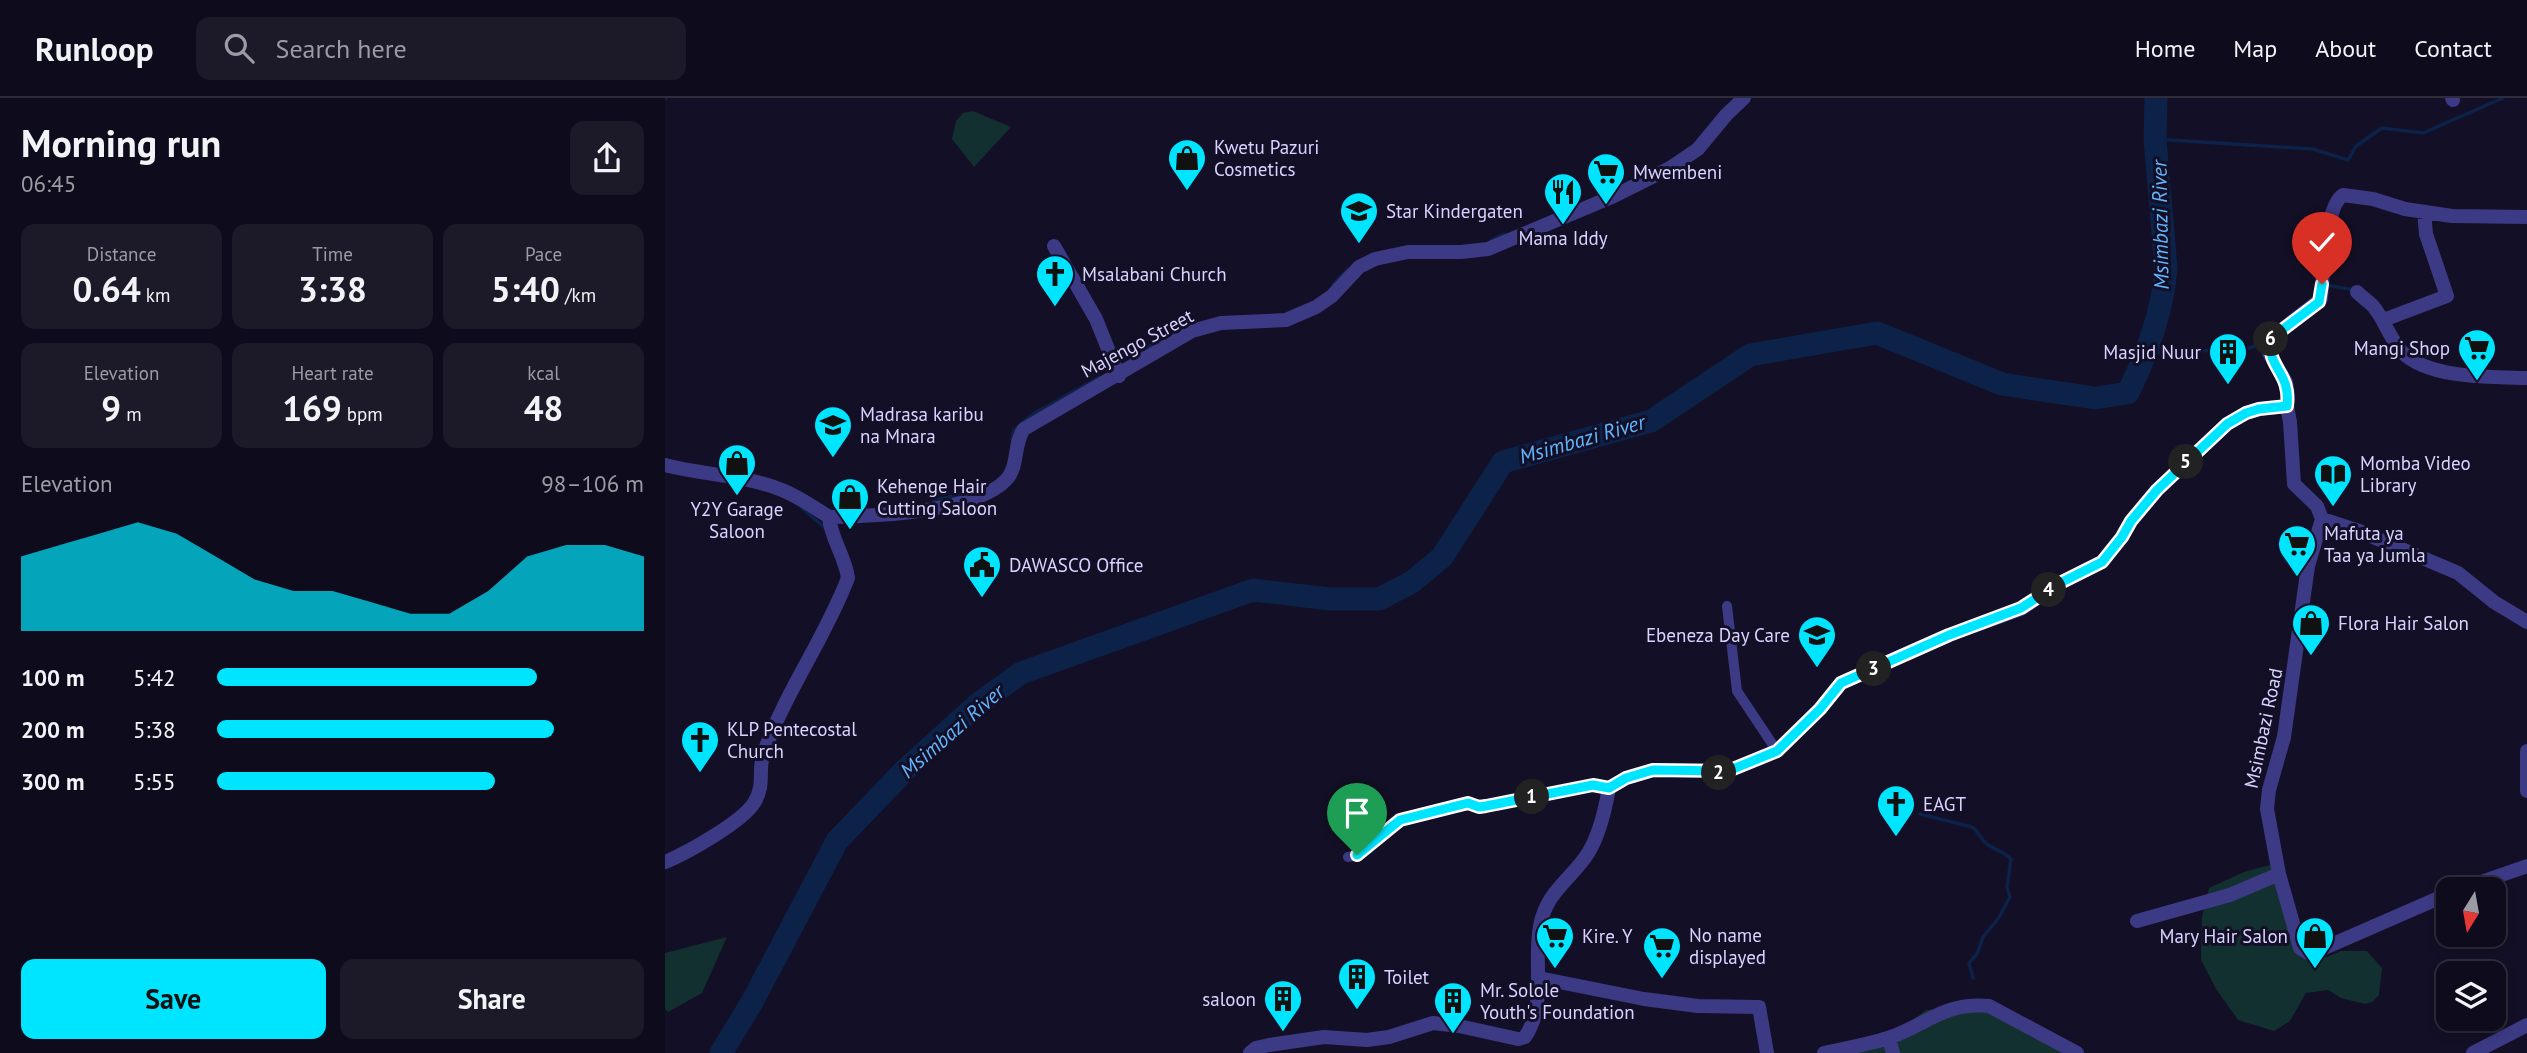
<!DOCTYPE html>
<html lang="en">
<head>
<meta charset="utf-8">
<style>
	body { margin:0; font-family:"PT Sans",sans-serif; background:#1c1929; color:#f1f3f6; height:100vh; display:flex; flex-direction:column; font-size:26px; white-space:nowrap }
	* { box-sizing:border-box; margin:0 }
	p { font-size:23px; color:#9b9ba3 }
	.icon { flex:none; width:38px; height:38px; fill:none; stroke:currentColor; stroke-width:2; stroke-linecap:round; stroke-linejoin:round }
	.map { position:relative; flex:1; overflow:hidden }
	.side { display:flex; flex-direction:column; background:#0e0b1c; width:665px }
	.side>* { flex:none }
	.needle { width:46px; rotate:191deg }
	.buttons { position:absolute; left:1771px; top:779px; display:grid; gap:14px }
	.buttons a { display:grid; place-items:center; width:70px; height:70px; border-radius:14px; background:#0e0b1c; box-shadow:0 4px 10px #0003,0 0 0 2px #2e2b3b; font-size:35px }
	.pin { position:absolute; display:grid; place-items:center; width:60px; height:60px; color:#fff; margin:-72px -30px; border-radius:50% 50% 50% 0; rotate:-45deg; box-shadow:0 0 7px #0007 }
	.pin .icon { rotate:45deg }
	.km { position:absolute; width:35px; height:35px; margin:-18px; border-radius:50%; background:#222; color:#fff; font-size:19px; line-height:35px; text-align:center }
	.round { display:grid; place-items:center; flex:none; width:74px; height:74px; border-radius:14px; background:#1c1929 }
	.headline { display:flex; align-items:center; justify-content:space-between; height:119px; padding:0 21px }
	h1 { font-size:38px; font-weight:700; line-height:52px }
	.stats { display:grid; grid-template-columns:repeat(3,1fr); gap:10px; height:119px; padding:7px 21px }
	.stats div { display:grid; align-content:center; border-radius:14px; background:#1c1929; text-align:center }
	.stats b { font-size:35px; font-weight:700 }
	.stats small { font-size:19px; font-weight:400 }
	.stats p { font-size:19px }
	.chart { height:196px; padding:14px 21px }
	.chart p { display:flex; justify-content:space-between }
	.chart svg { width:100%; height:126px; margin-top:7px; fill:#00e5ff; opacity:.7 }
	.action { display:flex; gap:14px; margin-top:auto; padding:14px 21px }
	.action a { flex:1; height:80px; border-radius:14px; background:#00e5ff; color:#111; font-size:28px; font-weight:700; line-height:80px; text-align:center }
	.action a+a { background:#1c1929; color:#f1f3f6 }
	ul { padding:0 21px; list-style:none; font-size:23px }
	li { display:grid; grid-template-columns:112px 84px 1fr; align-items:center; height:52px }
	li i { height:18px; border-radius:9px; background:#00e5ff }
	header { display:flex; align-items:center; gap:42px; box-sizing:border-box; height:98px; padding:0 35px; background:#0e0b1c; border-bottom:2px solid #2e2b3b }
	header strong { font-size:33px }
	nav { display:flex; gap:38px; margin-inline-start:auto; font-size:24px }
	.search { width:490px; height:63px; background:#1c1929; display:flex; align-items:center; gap:18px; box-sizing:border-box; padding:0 24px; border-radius:14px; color:#9b9ba3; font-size:26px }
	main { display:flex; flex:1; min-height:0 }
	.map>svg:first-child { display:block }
	.green { fill:#12302f }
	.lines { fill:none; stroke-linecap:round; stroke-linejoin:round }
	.stream { stroke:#0c2248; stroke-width:3.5 }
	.river { stroke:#0c2248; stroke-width:23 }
	.pedestrian { stroke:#3d3a85; stroke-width:10 }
	.minor { stroke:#3d3a85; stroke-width:14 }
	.route-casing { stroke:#fff; stroke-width:14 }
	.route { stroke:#00e5ff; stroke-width:9 }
	.labels { text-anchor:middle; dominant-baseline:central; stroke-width:6; stroke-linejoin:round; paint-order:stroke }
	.poi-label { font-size:19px; fill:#d9d4ff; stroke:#130f26; text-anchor:start }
	.street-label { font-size:19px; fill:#d9d4ff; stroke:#130f26 }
	.water-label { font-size:21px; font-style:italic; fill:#62b6ff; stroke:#130f26 }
</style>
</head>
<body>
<header>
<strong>Runloop</strong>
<div class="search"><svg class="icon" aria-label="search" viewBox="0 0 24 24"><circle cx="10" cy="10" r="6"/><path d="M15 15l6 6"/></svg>Search here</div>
<nav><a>Home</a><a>Map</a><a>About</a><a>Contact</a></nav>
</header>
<main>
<section class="side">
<div class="headline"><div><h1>Morning run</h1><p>06:45</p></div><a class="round"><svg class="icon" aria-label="share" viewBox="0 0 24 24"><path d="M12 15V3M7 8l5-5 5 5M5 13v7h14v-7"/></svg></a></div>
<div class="stats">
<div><p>Distance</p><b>0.64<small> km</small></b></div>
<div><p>Time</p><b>3:38</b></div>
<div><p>Pace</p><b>5:40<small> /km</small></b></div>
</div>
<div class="stats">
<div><p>Elevation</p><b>9<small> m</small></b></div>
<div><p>Heart rate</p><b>169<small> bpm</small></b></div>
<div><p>kcal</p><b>48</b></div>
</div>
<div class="chart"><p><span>Elevation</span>98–106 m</p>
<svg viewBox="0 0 160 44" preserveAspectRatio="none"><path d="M0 44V18L10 14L20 10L30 6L40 10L50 18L60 26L70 30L80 30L90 34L100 38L110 38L120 30L130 18L140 14L150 14L160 18V44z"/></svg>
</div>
<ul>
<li><b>100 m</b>5:42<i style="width:75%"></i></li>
<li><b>200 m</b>5:38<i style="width:79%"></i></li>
<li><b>300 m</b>5:55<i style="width:65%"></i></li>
</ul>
<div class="action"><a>Save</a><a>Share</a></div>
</section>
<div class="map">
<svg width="1862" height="955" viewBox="0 0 1862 955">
	<rect width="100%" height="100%" fill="#130f26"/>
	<path class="green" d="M308 13 346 29 309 69 287 41 291 23 298 15Z
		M1605 767 1637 845 1647 858 1662 859 1676 853H1702L1717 870 1714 897 1707 904 1700 906 1676 900 1663 892 1641 895 1625 923 1609 933 1573 922 1551 891 1536 862 1537 819 1544 790 1579 774Z
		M62 839 37 895 3 914 0 911V855Z
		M1310 908 1416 955H1181L1225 939 1261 912Z"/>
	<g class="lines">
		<path class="stream" d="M0 0H1
			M1490 41 1648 51 1683 62 1691 48 1717 30 1758 35 1838 0
			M826 142 839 136
			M668 187 682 172
			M1660 187 1690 192
			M1483 255 1581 251 1593 247 1600 239
			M467 260 497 239 520 230
			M347 341 349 332 368 316 435 279
			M269 403 322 388
			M135 408 161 431
			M1255 716 1307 729C1314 734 1315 741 1322 746 1330 752 1340 754 1346 761L1342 789 1345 799 1333 821 1318 839 1312 856 1304 865 1308 880"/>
		<path class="river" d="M56 955 87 904 172 743 239 673 313 606 356 575 588 492 665 501H714L747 484 777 459 838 364 986 323 1085 257 1212 235 1337 286 1430 300 1463 295C1482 256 1498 213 1501 170L1490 41 1491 0"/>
		<path class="pedestrian" d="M1062 508 1072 593 1112 653
			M683 759C706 756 716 731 736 722 748 717 788 706 800 706 807 705 814 709 822 708L927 687 944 690"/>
		<path class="minor" d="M1787 0 1788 2
			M389 148 431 221 454 278
			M1692 194C1697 199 1703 203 1708 208 1720 222 1724 240 1737 254 1764 281 1826 279 1862 280
			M1721 221 1782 198 1761 136 1759 114
			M0 367C38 377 80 377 117 392 134 399 149 409 164 419 166 441 180 458 183 480 160 540 121 593 99 654 92 672 101 686 89 705 77 724 22 755 0 764
			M164 419C209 418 309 415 341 382 354 369 348 346 359 331L527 233 556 225 621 222 651 209 667 198 694 169 710 161 743 154H796L823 151 949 98 1005 70 1033 51 1061 17 1079 0
			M1657 421 1694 433 1793 475 1829 504 1862 524
			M1862 653V693
			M1796 791 1862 768
			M1783 796 1650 854 1643 855 1635 850 1614 776 1602 711 1604 692 1619 639 1643 468 1657 421 1652 408 1629 386 1625 324 1622 308 1623 297 1621 284 1604 255 1605 241 1656 201C1658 178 1660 108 1678 97L1708 101 1740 111 1787 118 1862 119
			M1472 823 1565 797 1614 776
			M874 880 979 901 1033 908 1094 909 1102 955
			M1224 940 1228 955
			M585 955 591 950 604 947 659 939 702 942 724 939 768 925 794 928 853 941 860 939C882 907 868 864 875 828 881 796 901 785 919 761 933 743 940 713 944 690L961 680 988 672 1063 673 1112 653 1155 611 1176 585 1284 537 1356 511 1395 485 1437 464 1457 439 1466 423 1492 392 1562 326 1581 315 1594 311 1622 308
			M1159 955C1180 950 1202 947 1223 940 1262 927 1278 904 1324 908L1412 955
			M1808 955 1862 927"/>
	</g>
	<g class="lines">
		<defs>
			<path id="route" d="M692 757 735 722 803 705 814 709 821 708 928 687 944 690 961 680 988 672 1063 673 1112 653 1155 611 1176 585 1284 537 1356 510 1395 485 1437 464 1457 439 1466 423 1492 392 1562 326 1581 315 1594 311 1622 308C1626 274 1603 272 1605 241L1654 204 1657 186"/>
		</defs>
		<use href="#route" class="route-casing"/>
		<use href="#route" class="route"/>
	</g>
	<defs>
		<symbol id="shop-pin" viewBox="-11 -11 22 30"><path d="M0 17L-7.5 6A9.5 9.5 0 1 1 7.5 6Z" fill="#00e5ff" stroke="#130f26"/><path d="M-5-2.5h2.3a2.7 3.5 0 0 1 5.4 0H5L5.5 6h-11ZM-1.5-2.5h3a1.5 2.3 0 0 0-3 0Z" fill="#111"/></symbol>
		<symbol id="supermarket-pin" viewBox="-11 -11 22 30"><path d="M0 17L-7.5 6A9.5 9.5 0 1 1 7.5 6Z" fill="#00e5ff" stroke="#130f26"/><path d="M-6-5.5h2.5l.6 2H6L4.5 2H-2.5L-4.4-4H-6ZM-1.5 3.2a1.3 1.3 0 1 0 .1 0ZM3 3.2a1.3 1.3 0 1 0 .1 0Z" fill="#111"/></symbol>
		<symbol id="restaurant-pin" viewBox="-11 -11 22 30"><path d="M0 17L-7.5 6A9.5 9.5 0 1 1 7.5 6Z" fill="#00e5ff" stroke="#130f26"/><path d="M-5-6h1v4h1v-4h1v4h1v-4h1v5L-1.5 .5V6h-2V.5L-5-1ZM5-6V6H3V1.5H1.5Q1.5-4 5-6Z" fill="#111"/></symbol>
		<symbol id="school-pin" viewBox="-11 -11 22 30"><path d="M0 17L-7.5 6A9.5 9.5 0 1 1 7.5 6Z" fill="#00e5ff" stroke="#130f26"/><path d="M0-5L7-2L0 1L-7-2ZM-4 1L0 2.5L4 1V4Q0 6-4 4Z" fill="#111"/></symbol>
		<symbol id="church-pin" viewBox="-11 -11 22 30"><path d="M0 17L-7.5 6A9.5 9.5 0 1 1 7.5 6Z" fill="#00e5ff" stroke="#130f26"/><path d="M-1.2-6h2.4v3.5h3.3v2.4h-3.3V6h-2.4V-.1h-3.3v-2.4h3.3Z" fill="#111"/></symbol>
		<symbol id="building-pin" viewBox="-11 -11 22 30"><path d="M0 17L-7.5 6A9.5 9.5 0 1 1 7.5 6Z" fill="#00e5ff" stroke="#130f26"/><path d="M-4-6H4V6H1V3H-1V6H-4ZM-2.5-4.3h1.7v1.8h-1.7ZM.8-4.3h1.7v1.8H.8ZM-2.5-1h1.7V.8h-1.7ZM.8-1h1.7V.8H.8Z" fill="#111"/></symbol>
		<symbol id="library-pin" viewBox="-11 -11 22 30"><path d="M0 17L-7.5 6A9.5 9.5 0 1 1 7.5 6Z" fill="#00e5ff" stroke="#130f26"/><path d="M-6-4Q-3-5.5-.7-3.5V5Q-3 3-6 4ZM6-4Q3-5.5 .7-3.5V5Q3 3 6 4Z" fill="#111"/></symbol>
		<symbol id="civic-pin" viewBox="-11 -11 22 30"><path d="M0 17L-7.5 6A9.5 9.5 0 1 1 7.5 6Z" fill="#00e5ff" stroke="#130f26"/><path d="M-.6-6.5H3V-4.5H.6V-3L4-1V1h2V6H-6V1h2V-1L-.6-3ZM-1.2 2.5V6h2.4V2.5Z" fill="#111"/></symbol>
	</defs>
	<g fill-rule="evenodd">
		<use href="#shop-pin" x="500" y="38" width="44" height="60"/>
		<use href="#supermarket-pin" x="919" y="52" width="44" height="60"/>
		<use href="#restaurant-pin" x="876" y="72" width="44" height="60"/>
		<use href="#school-pin" x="672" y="91" width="44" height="60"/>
		<use href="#church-pin" x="368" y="154" width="44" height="60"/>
		<use href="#supermarket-pin" x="1790" y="228" width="44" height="60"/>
		<use href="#building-pin" x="1541" y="232" width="44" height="60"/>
		<use href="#school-pin" x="146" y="305" width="44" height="60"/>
		<use href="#shop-pin" x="50" y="343" width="44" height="60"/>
		<use href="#library-pin" x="1646" y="354" width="44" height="60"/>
		<use href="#shop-pin" x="163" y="377" width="44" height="60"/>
		<use href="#supermarket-pin" x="1610" y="424" width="44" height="60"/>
		<use href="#civic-pin" x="295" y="445" width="44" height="60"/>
		<use href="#shop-pin" x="1624" y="503" width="44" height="60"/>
		<use href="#school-pin" x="1130" y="515" width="44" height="60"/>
		<use href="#church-pin" x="13" y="620" width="44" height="60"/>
		<use href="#church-pin" x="1209" y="684" width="44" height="60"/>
		<use href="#supermarket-pin" x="868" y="816" width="44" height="60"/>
		<use href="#shop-pin" x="1628" y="816" width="44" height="60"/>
		<use href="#supermarket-pin" x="975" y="826" width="44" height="60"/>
		<use href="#building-pin" x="670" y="857" width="44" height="60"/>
		<use href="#building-pin" x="596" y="879" width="44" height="60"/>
		<use href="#building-pin" x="766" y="881" width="44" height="60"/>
	</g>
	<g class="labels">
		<g class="poi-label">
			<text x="549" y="49">Kwetu Pazuri<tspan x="549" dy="22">Cosmetics</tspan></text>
			<text x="968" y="74">Mwembeni</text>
			<text x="721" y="113">Star Kindergaten</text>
			<text x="898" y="140" text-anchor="middle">Mama Iddy</text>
			<text x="417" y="176">Msalabani Church</text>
			<text x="1785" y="250" text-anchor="end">Mangi Shop</text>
			<text x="1536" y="254" text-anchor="end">Masjid Nuur</text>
			<text x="195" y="316">Madrasa karibu<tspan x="195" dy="22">na Mnara</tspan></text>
			<text x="1695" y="365">Momba Video<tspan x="1695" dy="22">Library</tspan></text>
			<text x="212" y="388">Kehenge Hair<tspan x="212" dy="22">Cutting Saloon</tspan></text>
			<text x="72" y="411" text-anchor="middle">Y2Y Garage<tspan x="72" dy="22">Saloon</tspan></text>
			<text x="1659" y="435">Mafuta ya<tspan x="1659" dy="22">Taa ya Jumla</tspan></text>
			<text x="344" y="467">DAWASCO Office</text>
			<text x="1673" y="525">Flora Hair Salon</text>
			<text x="1125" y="537" text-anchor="end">Ebeneza Day Care</text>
			<text x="62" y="631">KLP Pentecostal<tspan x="62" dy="22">Church</tspan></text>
			<text x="1258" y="706">EAGT</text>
			<text x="1024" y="837">No name<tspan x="1024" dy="22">displayed</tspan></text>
			<text x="917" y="838">Kire. Y</text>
			<text x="1623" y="838" text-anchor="end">Mary Hair Salon</text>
			<text x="719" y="879">Toilet</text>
			<text x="815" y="892">Mr. Solole<tspan x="815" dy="22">Youth's Foundation</tspan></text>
			<text x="591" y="901" text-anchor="end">saloon</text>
		</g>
		<g class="street-label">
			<text transform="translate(472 245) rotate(-28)">Majengo Street</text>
			<text transform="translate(1598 630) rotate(-78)">Msimbazi Road</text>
		</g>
		<g class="water-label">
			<text transform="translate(1495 127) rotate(-91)">Msimbazi River</text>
			<text transform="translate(917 341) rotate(-16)">Msimbazi River</text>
			<text transform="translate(287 633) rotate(-41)">Msimbazi River</text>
		</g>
	</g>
</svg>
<div class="buttons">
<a><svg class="needle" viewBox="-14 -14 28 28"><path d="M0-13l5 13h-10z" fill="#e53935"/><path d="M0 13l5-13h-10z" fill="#9b9ba3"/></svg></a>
<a><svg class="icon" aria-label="layers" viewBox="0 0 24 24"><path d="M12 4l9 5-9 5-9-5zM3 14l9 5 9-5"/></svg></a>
</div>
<div class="pin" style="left:692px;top:757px;background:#1e9e55"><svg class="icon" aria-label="arrive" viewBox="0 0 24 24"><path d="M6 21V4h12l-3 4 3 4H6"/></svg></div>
<div class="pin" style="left:1657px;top:186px;background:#d93025"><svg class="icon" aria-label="check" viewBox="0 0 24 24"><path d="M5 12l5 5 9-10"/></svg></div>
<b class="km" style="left:867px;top:699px">1</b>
<b class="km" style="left:1054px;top:675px">2</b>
<b class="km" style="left:1209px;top:571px">3</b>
<b class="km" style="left:1384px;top:492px">4</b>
<b class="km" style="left:1521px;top:364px">5</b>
<b class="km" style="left:1606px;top:241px">6</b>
</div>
</main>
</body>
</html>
